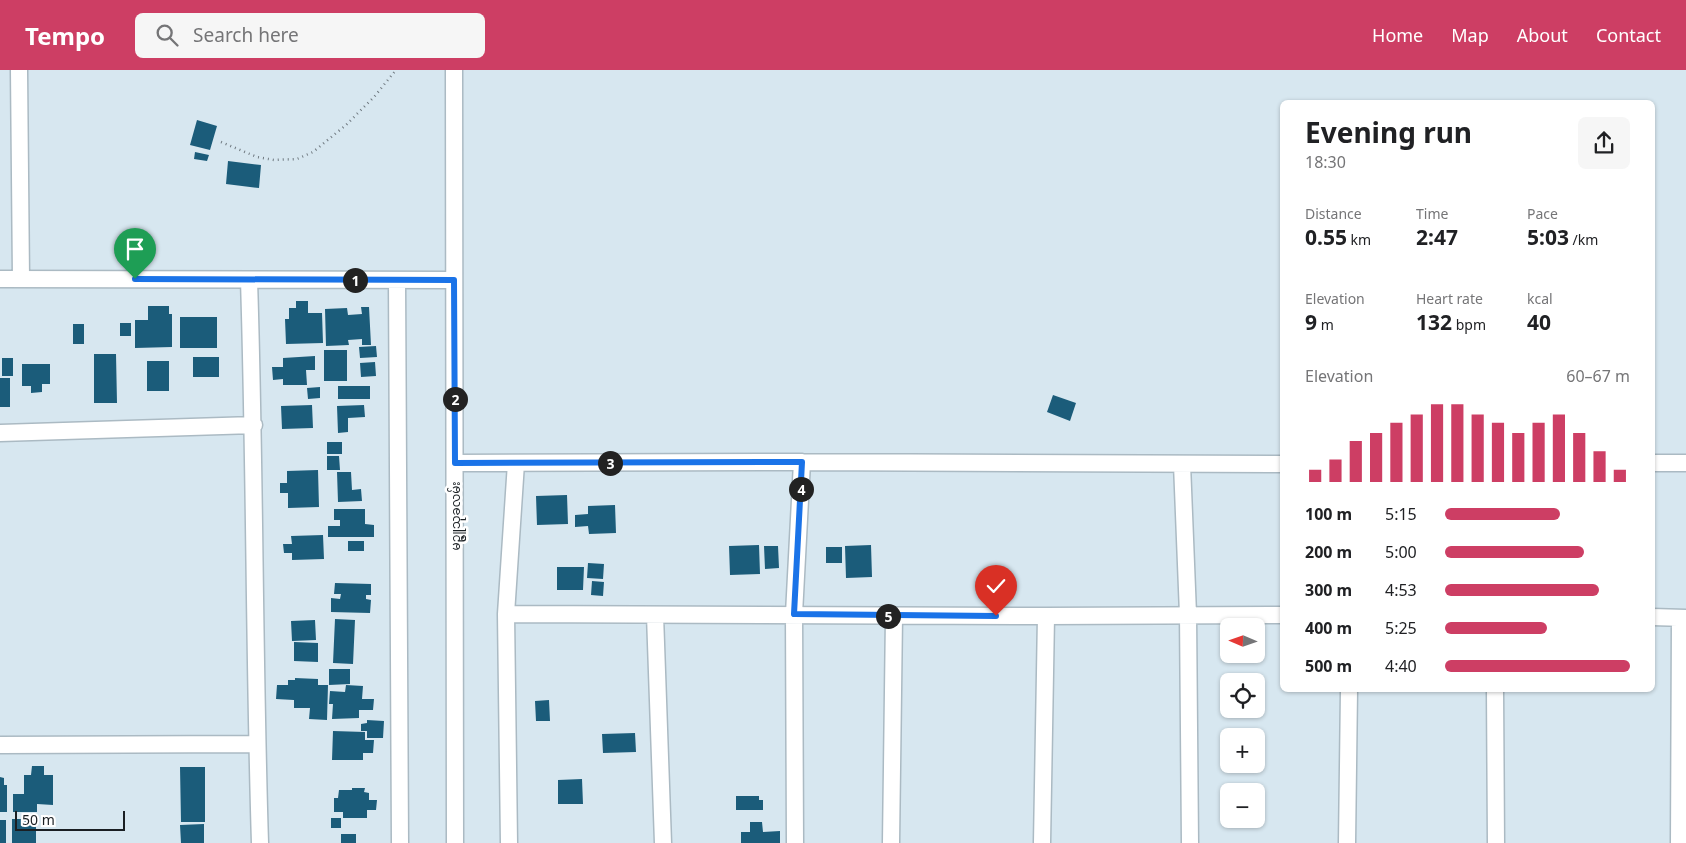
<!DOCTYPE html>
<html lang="en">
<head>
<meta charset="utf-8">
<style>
	body { margin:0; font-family:"Noto Sans","Noto Sans Myanmar",sans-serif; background:#f6f6f6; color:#202124; height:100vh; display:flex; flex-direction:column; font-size:19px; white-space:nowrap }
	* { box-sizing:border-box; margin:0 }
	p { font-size:16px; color:#757577 }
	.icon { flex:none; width:28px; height:28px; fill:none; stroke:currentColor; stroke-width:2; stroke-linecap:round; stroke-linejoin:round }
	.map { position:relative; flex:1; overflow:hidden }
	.side { position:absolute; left:1280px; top:30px; width:375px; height:592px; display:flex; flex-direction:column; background:#fff; border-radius:8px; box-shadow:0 1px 4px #0004 }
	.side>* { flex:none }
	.needle { width:32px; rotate:272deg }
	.controls { position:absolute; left:1220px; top:548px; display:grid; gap:10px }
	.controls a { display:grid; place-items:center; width:45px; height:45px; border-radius:8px; background:#fff; box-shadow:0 1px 4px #0004; font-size:25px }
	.scale { position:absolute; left:15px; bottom:12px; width:110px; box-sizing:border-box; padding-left:5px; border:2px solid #1a1f23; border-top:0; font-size:14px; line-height:18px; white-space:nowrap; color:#1a1f23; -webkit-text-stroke:4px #fff; paint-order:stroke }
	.pin { position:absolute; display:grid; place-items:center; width:42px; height:42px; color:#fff; margin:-51px -21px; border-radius:50% 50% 50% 0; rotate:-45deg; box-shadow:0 0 5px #0007 }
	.pin .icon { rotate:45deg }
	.km { position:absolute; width:25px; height:25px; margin:-12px; border-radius:50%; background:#222; color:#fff; font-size:14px; line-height:25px; text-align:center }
	.round { display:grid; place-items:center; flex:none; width:52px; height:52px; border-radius:8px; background:#f6f6f6 }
	.headline { display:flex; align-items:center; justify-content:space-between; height:85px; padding:0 25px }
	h1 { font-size:28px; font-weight:700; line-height:38px }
	.metrics { display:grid; grid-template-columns:repeat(3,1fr); gap:8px; height:85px; padding:5px 25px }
	.metrics div { display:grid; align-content:center }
	.metrics b { font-size:21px; font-weight:700 }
	.metrics small { font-size:14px; font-weight:400 }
	.metrics p { font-size:14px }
	.chart { height:140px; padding:10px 25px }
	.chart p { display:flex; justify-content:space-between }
	.chart svg { width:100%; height:90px; margin-top:5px; stroke:#cd3e64; stroke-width:6 }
	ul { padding:0 25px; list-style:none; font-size:16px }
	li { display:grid; grid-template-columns:80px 60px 1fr; align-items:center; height:38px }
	li i { height:12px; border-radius:6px; background:#cd3e64 }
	header { display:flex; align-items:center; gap:30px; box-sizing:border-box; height:70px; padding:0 25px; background:#cd3e64; color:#fff }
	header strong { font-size:24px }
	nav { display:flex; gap:28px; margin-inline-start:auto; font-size:18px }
	.search { width:350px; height:45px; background:#f6f6f6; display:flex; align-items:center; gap:12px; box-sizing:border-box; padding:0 18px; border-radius:8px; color:#757577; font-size:19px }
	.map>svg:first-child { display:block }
	.building { fill:#1b5c7a }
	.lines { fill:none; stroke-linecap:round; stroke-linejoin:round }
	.minor-casing { stroke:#abbac3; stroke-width:19 }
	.path { stroke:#707a81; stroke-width:2.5; stroke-dasharray:1 4; stroke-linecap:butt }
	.minor { stroke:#fff; stroke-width:16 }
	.route-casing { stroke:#fff; stroke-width:10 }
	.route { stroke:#1a73e8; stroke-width:6 }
	.labels { text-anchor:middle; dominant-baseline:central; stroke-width:5; stroke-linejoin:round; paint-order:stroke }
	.street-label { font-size:12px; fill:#1a1f23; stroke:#fff }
</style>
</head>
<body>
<header>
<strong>Tempo</strong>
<div class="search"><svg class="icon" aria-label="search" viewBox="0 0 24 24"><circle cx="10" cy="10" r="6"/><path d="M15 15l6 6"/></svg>Search here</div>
<nav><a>Home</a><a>Map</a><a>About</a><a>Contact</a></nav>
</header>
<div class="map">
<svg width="1686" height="773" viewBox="0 0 1686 773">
	<rect width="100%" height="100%" fill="#d7e7f0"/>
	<path class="building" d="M197 50 217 56 210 80 190 75Z
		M195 82 209 85 207 91 194 89Z
		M228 91 261 95 259 118 226 114Z
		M296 231H308V243H322L323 273 286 274 285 249H289V238H296Z
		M148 236H169V244H172V277L135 278V250H148Z
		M361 237H369L371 275H362V269L348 270 349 275 326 276 325 239 347 238 348 245 362 244Z
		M180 247H217V278H180Z
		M120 253H131V266H120Z
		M73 254H84V274H73Z
		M376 276 377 287 360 288 359 277Z
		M324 280H347V311H324Z
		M94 284H116L117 333H94Z
		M315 286V300H306L307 315H283V309L273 310 272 297H283V288Z
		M193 287H219V307H193Z
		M2 288H13V306H2Z
		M147 291H169V321H147Z
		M375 292 376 306 361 307 360 293Z
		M22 294H50V314H42V322L31 323V316H22Z
		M0 308H10V337H0Z
		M338 316H370V329H338Z
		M320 317V328L308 329 307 318Z
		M1053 325 1076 333 1070 351 1047 342Z
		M312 335 313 358 282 359 281 336Z
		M364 335 365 347 348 348V362L338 363 337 336Z
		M327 372H342V384H327Z
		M327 386H339L340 400H327Z
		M318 400 319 437 288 438V423H280V413H287V401Z
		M337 402H351L352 420 361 419 362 431 338 432Z
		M567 425 568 454 537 455 536 426Z
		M615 435 616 463 589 464 588 456 575 457V445L588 444V436Z
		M334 439H365V454L374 455V467H328V456H340V450H334Z
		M323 465 324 489 292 490V483H284L283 474H292L291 466Z
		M348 471H364V481H348Z
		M759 475 760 504 730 505 729 476Z
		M871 475 872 507 846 508 845 476Z
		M764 476H778L779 498 765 499Z
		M826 477H842V493H826Z
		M588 493 604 494 603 509 587 508Z
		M557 497H584L583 520H557Z
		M592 511 604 512 603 526 591 525Z
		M335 513 371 514V525H366V529L371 530 370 543 331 542V528L340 529 341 524H334Z
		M335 549 355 550 353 594 333 593Z
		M315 550 316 570 292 571 291 551Z
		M294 572 318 573V592L294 591Z
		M329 599H350V614L329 615Z
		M295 608 318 609V615H328L327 650 309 649 310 638H294V630L276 629 277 615H288V610H295Z
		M346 615 363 616 362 629H374L373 640H359V648L332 649 333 634H329L330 621 345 622Z
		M549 630 550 651H536L535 631Z
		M367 650 384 651 383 668H367V661H361V654L367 653Z
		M333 661 365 662V670H374L373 683H363V690H332Z
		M635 663 636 682 603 683 602 664Z
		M32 696H44V705H53V735L37 734V742H13V724H24V705H31Z
		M180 697H205V752H181Z
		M0 707 4 708V715H7V742H0Z
		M582 709 583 734H558V710Z
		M352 718H365L364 722 369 723V730H377L376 740H367V748H343V742H334V728H338L339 720H352Z
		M736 726H759V730H763V740H736Z
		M331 748H341V758H331Z
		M12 749H36V773H12Z
		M0 750H6V773H0Z
		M750 752H762L763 762 780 761V773H741V762H750Z
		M204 754V773H181L180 755Z
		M341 764H356V773H341Z"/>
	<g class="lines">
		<defs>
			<path id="minor" d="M19 0 21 209
				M454 0 455 773
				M0 209 454 210
				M249 210C255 397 254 585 260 773
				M397 210 400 773
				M0 363 254 355
				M455 393 802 392 1282 394
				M1652 393H1686
				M1182 394 1188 544 1190 773
				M506 544 1046 546 1282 545
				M655 545 663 773
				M1652 547 1686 548
				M1495 620 1496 773
				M0 675 257 674
				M509 773 506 544 516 393
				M795 773 794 544 802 392
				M891 773 894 546
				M1042 773 1046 546
				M1347 773 1349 620
				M1679 773 1680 548"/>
		</defs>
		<use href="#minor" class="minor-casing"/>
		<path class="path" d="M221 72 257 87 274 90 297 89 313 82 346 55 374 27 396 0"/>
		<use href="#minor" class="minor"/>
	</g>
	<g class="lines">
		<defs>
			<path id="route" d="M135 209 454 210 455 393 802 392 794 544 996 546"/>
		</defs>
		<use href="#route" class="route-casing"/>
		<use href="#route" class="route"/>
	</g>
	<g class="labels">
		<g class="street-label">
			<text transform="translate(455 446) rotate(-90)">မဥ္ဇူသုခလမ်း</text>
		</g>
	</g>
</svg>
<div class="controls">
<a><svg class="needle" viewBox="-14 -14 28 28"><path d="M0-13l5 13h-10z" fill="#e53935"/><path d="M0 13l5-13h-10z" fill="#757577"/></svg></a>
<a><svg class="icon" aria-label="locate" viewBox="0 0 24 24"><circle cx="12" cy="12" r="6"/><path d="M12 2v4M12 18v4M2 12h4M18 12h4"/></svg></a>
<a>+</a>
<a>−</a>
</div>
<div class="scale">50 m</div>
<div class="pin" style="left:135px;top:209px;background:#1e9e55"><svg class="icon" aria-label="arrive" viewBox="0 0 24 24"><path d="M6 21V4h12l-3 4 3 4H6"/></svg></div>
<div class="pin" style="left:996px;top:546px;background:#d93025"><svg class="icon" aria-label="check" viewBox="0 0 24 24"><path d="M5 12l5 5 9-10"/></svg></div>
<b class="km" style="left:355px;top:210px">1</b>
<b class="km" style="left:455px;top:329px">2</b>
<b class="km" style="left:610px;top:393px">3</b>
<b class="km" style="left:801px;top:419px">4</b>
<b class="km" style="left:888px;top:546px">5</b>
<section class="side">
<div class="headline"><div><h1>Evening run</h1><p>18:30</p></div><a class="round"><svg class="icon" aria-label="share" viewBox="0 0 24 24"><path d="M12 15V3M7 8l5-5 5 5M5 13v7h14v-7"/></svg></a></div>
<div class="metrics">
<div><p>Distance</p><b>0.55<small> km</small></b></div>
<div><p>Time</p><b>2:47</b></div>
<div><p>Pace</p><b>5:03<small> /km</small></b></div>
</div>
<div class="metrics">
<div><p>Elevation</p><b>9<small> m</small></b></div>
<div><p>Heart rate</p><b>132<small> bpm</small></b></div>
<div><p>kcal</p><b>40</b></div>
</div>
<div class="chart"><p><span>Elevation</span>60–67 m</p>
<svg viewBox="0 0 160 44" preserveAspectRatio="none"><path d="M5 44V38M15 44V33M25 44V24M35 44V20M45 44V15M55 44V11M65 44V6M75 44V6M85 44V11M95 44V15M105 44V20M115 44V15M125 44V11M135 44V20M145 44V29M155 44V38"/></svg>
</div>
<ul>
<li><b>100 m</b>5:15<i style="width:62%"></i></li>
<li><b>200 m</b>5:00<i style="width:75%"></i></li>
<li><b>300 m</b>4:53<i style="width:83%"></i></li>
<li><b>400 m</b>5:25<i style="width:55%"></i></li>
<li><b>500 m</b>4:40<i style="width:100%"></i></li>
</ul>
</section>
</div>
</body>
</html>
